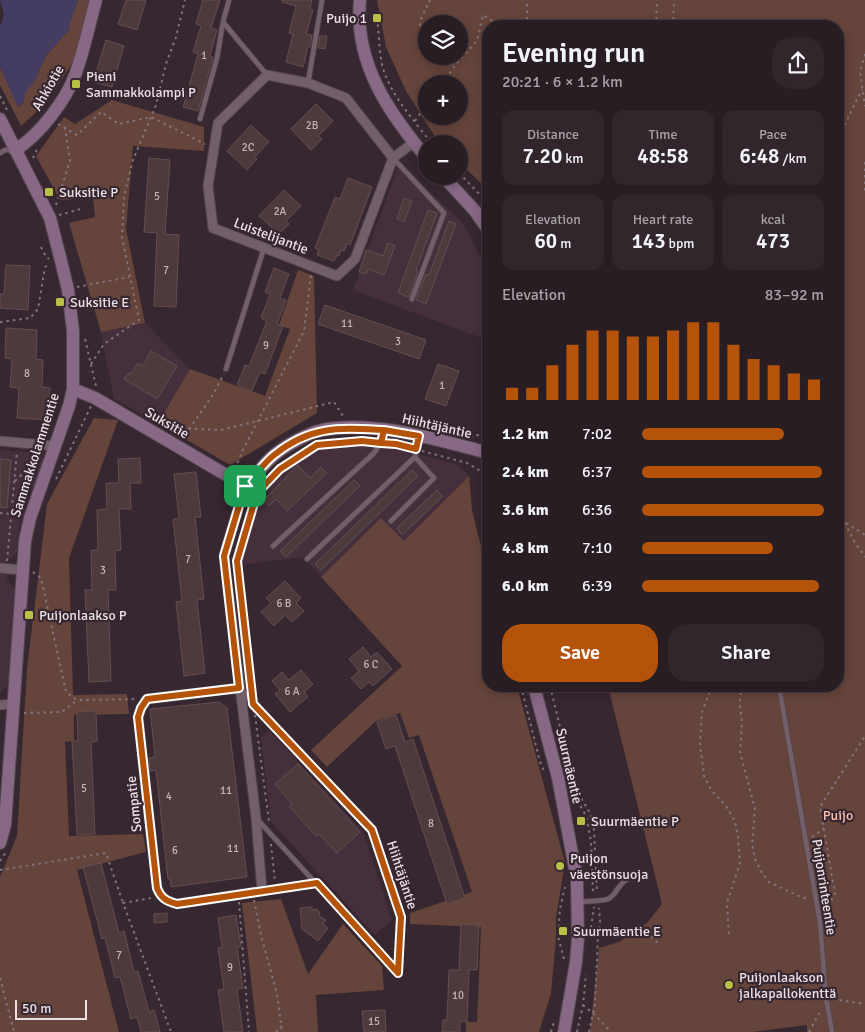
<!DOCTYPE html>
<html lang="en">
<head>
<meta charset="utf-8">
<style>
	body { margin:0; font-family:Signika,sans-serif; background:#31262c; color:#f1f3f6; height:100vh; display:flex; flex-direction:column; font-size:19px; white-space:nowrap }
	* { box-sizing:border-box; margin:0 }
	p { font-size:16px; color:#a5a2a6 }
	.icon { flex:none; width:28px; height:28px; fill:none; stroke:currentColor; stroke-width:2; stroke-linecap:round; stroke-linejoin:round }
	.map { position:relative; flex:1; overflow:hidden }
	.details { position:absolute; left:482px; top:20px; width:362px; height:672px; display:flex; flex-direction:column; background:#291d24; border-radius:20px; box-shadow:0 2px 12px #0003,0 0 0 1px #453b41 }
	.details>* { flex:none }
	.tools { position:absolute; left:418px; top:15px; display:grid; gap:10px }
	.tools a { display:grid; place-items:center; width:50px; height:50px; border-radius:50%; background:#291d24; box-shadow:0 2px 12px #0003,0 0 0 1px #453b41; font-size:25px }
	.scale { position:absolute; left:15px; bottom:12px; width:72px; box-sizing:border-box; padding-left:5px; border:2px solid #eadfe4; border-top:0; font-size:14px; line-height:18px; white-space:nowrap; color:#eadfe4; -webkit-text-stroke:4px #372730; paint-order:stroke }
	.pin { position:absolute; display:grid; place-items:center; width:42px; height:42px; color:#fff; margin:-21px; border-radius:10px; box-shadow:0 2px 8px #0006 }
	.round { display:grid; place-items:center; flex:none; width:52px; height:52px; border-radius:20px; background:#31262c }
	.head { display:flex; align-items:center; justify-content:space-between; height:85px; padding:0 20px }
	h1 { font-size:28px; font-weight:600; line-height:38px }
	.figures { display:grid; grid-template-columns:repeat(3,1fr); gap:8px; height:85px; padding:5px 20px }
	.figures div { display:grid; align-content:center; border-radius:12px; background:#31262c; text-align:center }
	.figures b { font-size:21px; font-weight:600 }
	.figures small { font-size:14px; font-weight:400 }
	.figures p { font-size:14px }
	.chart { height:140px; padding:10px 20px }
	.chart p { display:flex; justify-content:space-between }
	.chart svg { width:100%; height:90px; margin-top:5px; stroke:#b45309; stroke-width:6 }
	.cta { display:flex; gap:10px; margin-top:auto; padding:10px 20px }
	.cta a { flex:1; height:58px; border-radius:20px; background:#b45309; color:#fff; font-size:20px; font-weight:600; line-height:58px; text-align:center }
	.cta a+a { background:#31262c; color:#f1f3f6 }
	ul { padding:0 20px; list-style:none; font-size:16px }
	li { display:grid; grid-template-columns:80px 60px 1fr; align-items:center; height:38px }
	li i { height:12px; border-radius:6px; background:#b45309 }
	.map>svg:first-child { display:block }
	.built { fill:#452f3c }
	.green { fill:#65443b; fill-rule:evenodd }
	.water { fill:#443c61 }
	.building { fill:#4e3a3d; stroke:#634e50 }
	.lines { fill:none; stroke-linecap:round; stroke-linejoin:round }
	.lane-casing { stroke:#53464d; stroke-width:6 }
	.street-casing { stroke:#53464d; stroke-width:11 }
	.secondary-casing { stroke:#53464d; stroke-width:14 }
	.path { stroke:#82747c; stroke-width:2; stroke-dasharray:2.5 4; stroke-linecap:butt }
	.lane { stroke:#725f69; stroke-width:4.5 }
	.street { stroke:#725f69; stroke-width:9 }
	.secondary { stroke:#876885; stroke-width:12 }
	.route-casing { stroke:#fff; stroke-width:10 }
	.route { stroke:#b45309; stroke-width:6 }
	.poi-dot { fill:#bac045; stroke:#372730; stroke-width:2 }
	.labels { text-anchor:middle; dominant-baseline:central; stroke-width:4.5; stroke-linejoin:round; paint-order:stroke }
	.number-label { font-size:11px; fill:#c3b6ba }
	.poi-label { font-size:14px; fill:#eadfe4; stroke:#372730; text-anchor:start }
	.street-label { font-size:14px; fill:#eadfe4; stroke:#372730 }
	.park-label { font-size:14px; fill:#fcc0b0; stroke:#372730 }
</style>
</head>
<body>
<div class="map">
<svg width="865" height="1032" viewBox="0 0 865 1032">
	<rect width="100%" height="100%" fill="#372730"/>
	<path class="built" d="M400 162 463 224 484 263 489 310 487 340 353 290Z
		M145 323 190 369 158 423 114 399 101 332Z
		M330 446 392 447 458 465 469 476 404 541 381 518 321 577 303 557 240 565 259 498 296 462Z
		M0 450 38 453 46 461 21 511 17 553 8 561 7 580 15 589 9 684 0 692Z
		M269 730 363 832 392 920 375 935 271 822 261 738Z"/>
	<path class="green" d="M78 0H93L79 53 45 104 21 126 0 85V67L19 107 24 101V93L36 79 39 70 47 54 69 30 70 22Z
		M377 0H865V1032H807V1025L752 1032H590L599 948 619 942 647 923 662 904 608 686H839V26H489V191L459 162V144L439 143 406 91 386 47ZM426 24H459V56H426ZM426 84H459V116H426Z
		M112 100 204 127V151L133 146 126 229 145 323 101 332 69 223 95 217 93 198 60 200 36 156 64 117 75 124Z
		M298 270 314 276 317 413 230 465 158 423 190 369 265 396 290 329 279 325Z
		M94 418 118 420 69 558 73 695 127 694 129 714 74 715V741L65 742 69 836 143 834 146 852 77 870 119 1032H0V877L17 836 27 669 47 504Z
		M469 476 472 510 489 579V686H517L565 863 556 917V938L551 993 539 1032H466V1022H477L481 927 410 924V913L472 892 419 735 409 738 400 713 376 721 327 767 311 750 402 666 321 577 381 518 404 541Z
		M281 899 308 974 343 924 382 966 384 990 316 995 318 1032H257L242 903Z"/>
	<path class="water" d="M0 0H78L70 22 69 30 47 54 39 70 36 79 25 93 24 101 18 107 0 67V25C7 15 2 10 0 0Z"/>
	<path class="building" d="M126 0H146L137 30 118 24Z
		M203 0H220L211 28 217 30 210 56 213 57 198 111 183 107 198 54 193 52 201 26 196 24Z
		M282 0H312L310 9 313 10 306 34 312 35 310 47H308L303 67 286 62 293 34 289 33 296 6 282 2Z
		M320 36H327L325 49 318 48Z
		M106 40 124 46 112 87 93 82Z
		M316 104 333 121 318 136 322 139 311 150 291 129Z
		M251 125 269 142 255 157 257 159 247 170 227 151Z
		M149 158 170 160 165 234 179 235 176 307 154 306 157 233 144 232Z
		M348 178 372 187 350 245 347 243 344 251 341 250 339 256 337 255 334 261 317 255 319 250 315 248 335 197 340 199Z
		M284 190 301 206 286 221 289 224 279 234 259 216Z
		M404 198 412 201 404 222 397 219Z
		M428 210 437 213 416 270 418 271 409 297 398 293Z
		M449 221 456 224 426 304 416 300 426 274 429 275Z
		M388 243 395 246 384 275 368 269 366 274 359 272 366 250 383 256Z
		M6 265 30 266 28 310 0 308V294H4Z
		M274 268 289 274 280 298 286 300 277 324 283 326 265 374 260 372 252 391 237 385 245 365 249 366 267 321 261 318 270 294 265 292Z
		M325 305 426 340 419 359 318 324Z
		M6 328 37 330 36 359 43 360 42 387 50 388 48 420 17 418 19 388 10 387 12 359 5 358Z
		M151 351 177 366 157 399 124 379 128 373 131 374 138 363 143 366Z
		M438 364 459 371 446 406 425 399Z
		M140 458 141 483H130L131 509H119L121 550 115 551 116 590H108L111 681 89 682 85 590H92L91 550H98L97 510 107 509 106 483H119L118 459Z
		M0 459 11 460 7 508 0 507Z
		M298 465 310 478 321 467 327 473 287 511 276 499 269 506 264 500Z
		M412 470 418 476 321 570 315 564Z
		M196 472 201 517H195L204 599 197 600 205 673 184 676 176 602 182 601 173 519 179 518 174 474Z
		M354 480 360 486 286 557 280 551Z
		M437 490 443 496 402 535 397 528Z
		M285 581 301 598 296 603 304 611 292 622 285 615 274 626 261 612 271 603 266 598Z
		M363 647 371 657 377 652 392 669 373 686 369 682 361 689 351 678 359 671 349 659Z
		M301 670 313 684 304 692 308 697 290 712 275 694 280 690 272 681 282 672 289 680Z
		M219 702 227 708 247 877 171 887 170 878 168 879 156 770 150 771 149 758 155 757 150 709Z
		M96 711 97 741 91 742 95 834 77 835 72 741H78L77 712Z
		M396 715 405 742 413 739 465 898 447 904 395 746 386 749 377 722Z
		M298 764 360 832 337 853 319 834 316 836 306 825 289 806 292 804 275 784Z
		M101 863 119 933 124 931 134 972 138 971 149 1012 154 1010 160 1032H141L137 1017 131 1019 120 977 115 978 105 938 102 939 83 867Z
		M312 907V910L317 909V911H319L320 917 326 920 323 924 328 928 318 941 302 929 300 908Z
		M167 913V922L154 923V914Z
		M236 915 241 946 237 947 243 988 237 989 243 1032H224L218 990 224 989 218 948 222 947 218 918Z
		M461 924 479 925 477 970H469L467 1022 460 1021V1032H442L443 1020H447L449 970H459Z
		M385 1010 386 1032H364L362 1011Z"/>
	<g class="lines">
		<defs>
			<path id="lane" d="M229 0 223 22 267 75
				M308 83 322 0
				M200 119 217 58 223 22
				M0 153 5 150H14
				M393 158 444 213 412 299
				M226 369 264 248
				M391 521 434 478 415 457
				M273 546 374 453 381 443 384 431
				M307 559 415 457 418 438
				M779 686 820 923 826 998 832 1032
				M243 692 372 830 401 917 398 973
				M257 819 398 973
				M262 891 317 883
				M579 902C585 901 604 901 608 899 617 895 618 883 628 879"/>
			<path id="street" d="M393 158 355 259 337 276 213 228 208 186 218 123 267 75 308 83 346 98 393 158 414 142
				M0 441 55 446
				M0 568 22 570
				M239 688 147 699 141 708 138 717 157 888C161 898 166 901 177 904L262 891 256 818 224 556 245 486
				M0 705 13 704"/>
			<path id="secondary" d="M360 0C354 62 388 112 426 157
				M0 119 50 218 60 257 68 290 73 331V389L69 406 30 518 25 541 5 825 0 843
				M15 150C39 136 66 100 75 75 84 51 89 25 96 0
				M443 176 475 211 489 231
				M73 389 95 398 245 486C255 476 264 464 274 455 285 446 308 433 322 430 376 420 437 440 489 453
				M534 686 558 778 577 880 578 938 576 962 564 1032"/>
		</defs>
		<use href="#lane" class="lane-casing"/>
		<use href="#street" class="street-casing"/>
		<use href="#secondary" class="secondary-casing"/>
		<path class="path" d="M377 18C379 33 379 49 382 64 389 94 414 120 432 144
			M527 26V0
			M656 26 657 0
			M673 26 674 0
			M865 54 860 72 865 106
			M426 55 420 51V21L430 0
			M427 56 434 62 456 64 477 41 483 15 501 26
			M442 84 456 64
			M0 96 8 112
			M415 121 426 105
			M58 124 77 135 101 112 119 124 151 117 205 144
			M839 137 862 89
			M33 158 38 147
			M865 162V193
			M459 173 489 204
			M56 205 70 161 65 128
			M59 215 81 209
			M41 247 46 257 49 259
			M77 287 129 277
			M0 322 30 318 38 309 45 267 50 264
			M85 339 96 386
			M91 364 104 344 139 320 122 237 124 196 133 160 156 105 166 64 176 37 185 0
			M169 428 221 430 334 402 343 416
			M189 429 211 398 224 374
			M470 437 478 435 477 439
			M388 443 410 448
			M422 451 467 463 489 476
			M235 469 242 452 304 331 311 275
			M485 475C486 502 479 528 489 554
			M56 479 91 406
			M15 481 39 458
			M839 511 854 541 865 557
			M0 513 11 514
			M846 523 865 535
			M7 561 17 451
			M33 572 41 578 66 692 77 700 137 699
			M521 686 540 762 544 771
			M550 686 564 743 579 795 590 813 594 830 597 893
			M712 686 702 712 700 743 704 776 712 791 726 806 735 821 738 837 740 863 727 903 729 936
			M741 686 740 705 742 722 740 752 755 809 752 844 755 859 762 873 769 882 801 897 808 899
			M252 691 237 561 257 493 285 465 317 445 338 442H373
			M24 713 62 712 77 700
			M255 715 269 822
			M571 789 586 816 591 841 593 895
			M812 837 824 828
			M271 844 275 882
			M0 861 6 852
			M0 870 106 853 123 903
			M151 898 123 903 171 1032
			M254 900 261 935 277 994 282 1032
			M239 902 249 1032
			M825 912 835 894 820 807 865 736
			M590 934 594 907
			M598 935 641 926 660 945
			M564 959 558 936 560 909 565 887
			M0 978 14 1032
			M833 999 865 1004
			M583 1005 594 1014 611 1032
			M276 1032 281 1026
			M551 1032 554 1022
			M577 1032 583 1005 586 974
			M589 1032 595 1004 598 935 600 921 599 908
			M809 1032 821 1010"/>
		<use href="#lane" class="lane"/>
		<use href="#street" class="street"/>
		<use href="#secondary" class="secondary"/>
	</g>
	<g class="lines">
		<defs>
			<path id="route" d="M245 486 224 556 239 688 147 699 141 708 138 717 157 888C161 898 166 901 177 904L317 883 398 973 401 917 372 830 253 704 237 561 257 493 280 469 317 445 362 441 381 443 384 430 419 436 416 449 396 444 381 443 384 430C340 428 311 425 274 455 264 463 255 476 245 486"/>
		</defs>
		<use href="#route" class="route-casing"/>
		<use href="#route" class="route"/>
	</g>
	<g class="poi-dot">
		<rect x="372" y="13" width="10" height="10" rx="2.5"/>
		<rect x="71" y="79" width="10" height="10" rx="2.5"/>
		<rect x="44" y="187" width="10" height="10" rx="2.5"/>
		<rect x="55" y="297" width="10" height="10" rx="2.5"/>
		<rect x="24" y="610" width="10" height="10" rx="2.5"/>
		<rect x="576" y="816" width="10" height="10" rx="2.5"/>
		<circle cx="560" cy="866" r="5"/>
		<rect x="558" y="926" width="10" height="10" rx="2.5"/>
		<circle cx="729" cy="985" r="5"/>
	</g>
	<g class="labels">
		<g class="number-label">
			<text x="204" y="55">1</text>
			<text x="312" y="125">2B</text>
			<text x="248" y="147">2C</text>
			<text x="157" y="196">5</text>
			<text x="280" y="211">2A</text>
			<text x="166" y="270">7</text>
			<text x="347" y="323">11</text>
			<text x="398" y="341">3</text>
			<text x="266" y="345">9</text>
			<text x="27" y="373">8</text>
			<text x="442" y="385">1</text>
			<text x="188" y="559">7</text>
			<text x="103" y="570">3</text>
			<text x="284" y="603">6 B</text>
			<text x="371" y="664">6 C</text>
			<text x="292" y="691">6 A</text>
			<text x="84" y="788">5</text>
			<text x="226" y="790">11</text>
			<text x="169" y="796">4</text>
			<text x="431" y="823">8</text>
			<text x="233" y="848">11</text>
			<text x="175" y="850">6</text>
			<text x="119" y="955">7</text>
			<text x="230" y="967">9</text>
			<text x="458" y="995">10</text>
			<text x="374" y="1021">15</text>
		</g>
		<g class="poi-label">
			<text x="367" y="18" text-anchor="end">Puijo 1</text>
			<text x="86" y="76">Pieni<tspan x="86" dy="16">Sammakkolampi P</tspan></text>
			<text x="59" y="192">Suksitie P</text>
			<text x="70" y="302">Suksitie E</text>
			<text x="39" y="615">Puijonlaakso P</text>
			<text x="591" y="821">Suurmäentie P</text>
			<text x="570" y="858">Puijon<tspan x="570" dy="16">väestönsuoja</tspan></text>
			<text x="573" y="931">Suurmäentie E</text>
			<text x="739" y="977">Puijonlaakson<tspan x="739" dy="16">jalkapallokenttä</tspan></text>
		</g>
		<g class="street-label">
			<text transform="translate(48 88) rotate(-60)">Ahkiotie</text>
			<text transform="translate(271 236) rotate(21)">Luistelijantie</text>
			<text transform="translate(167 423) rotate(30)">Suksitie</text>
			<text transform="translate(437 426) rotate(13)">Hiihtäjäntie</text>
			<text transform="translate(35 455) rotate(-72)">Sammakkolammentie</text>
			<text transform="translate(569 766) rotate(77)">Suurmäentie</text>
			<text transform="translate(134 804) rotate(-96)">Sompatie</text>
			<text transform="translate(402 875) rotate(72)">Hiihtäjäntie</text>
			<text transform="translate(824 887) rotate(81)">Puijonrinteentie</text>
		</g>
		<g class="park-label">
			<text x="838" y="815">Puijo</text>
		</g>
	</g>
</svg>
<div class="tools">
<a><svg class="icon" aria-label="layers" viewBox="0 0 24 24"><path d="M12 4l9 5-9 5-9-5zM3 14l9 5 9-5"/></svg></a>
<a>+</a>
<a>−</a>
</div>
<div class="scale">50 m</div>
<div class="pin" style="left:245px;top:486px;background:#1e9e55"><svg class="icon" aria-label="arrive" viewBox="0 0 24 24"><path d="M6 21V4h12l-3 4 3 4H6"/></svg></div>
<section class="details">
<div class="head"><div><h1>Evening run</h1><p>20:21 · 6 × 1.2 km</p></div><a class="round"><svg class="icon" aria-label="share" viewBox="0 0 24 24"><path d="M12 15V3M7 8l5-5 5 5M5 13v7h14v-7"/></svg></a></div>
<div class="figures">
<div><p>Distance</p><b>7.20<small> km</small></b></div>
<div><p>Time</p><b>48:58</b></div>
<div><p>Pace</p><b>6:48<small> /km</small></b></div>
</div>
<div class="figures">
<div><p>Elevation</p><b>60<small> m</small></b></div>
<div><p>Heart rate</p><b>143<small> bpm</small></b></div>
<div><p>kcal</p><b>473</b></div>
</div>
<div class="chart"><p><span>Elevation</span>83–92 m</p>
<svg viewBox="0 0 160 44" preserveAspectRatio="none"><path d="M5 44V38M15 44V38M25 44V27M35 44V17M45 44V10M55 44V10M65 44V13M75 44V13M85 44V10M95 44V6M105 44V6M115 44V17M125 44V24M135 44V27M145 44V31M155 44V34"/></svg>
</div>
<ul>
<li><b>1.2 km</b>7:02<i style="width:78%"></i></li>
<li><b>2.4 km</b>6:37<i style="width:99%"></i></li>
<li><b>3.6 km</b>6:36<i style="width:100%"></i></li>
<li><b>4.8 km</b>7:10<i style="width:72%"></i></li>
<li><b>6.0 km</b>6:39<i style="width:97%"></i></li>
</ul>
<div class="cta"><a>Save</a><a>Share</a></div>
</section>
</div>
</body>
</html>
